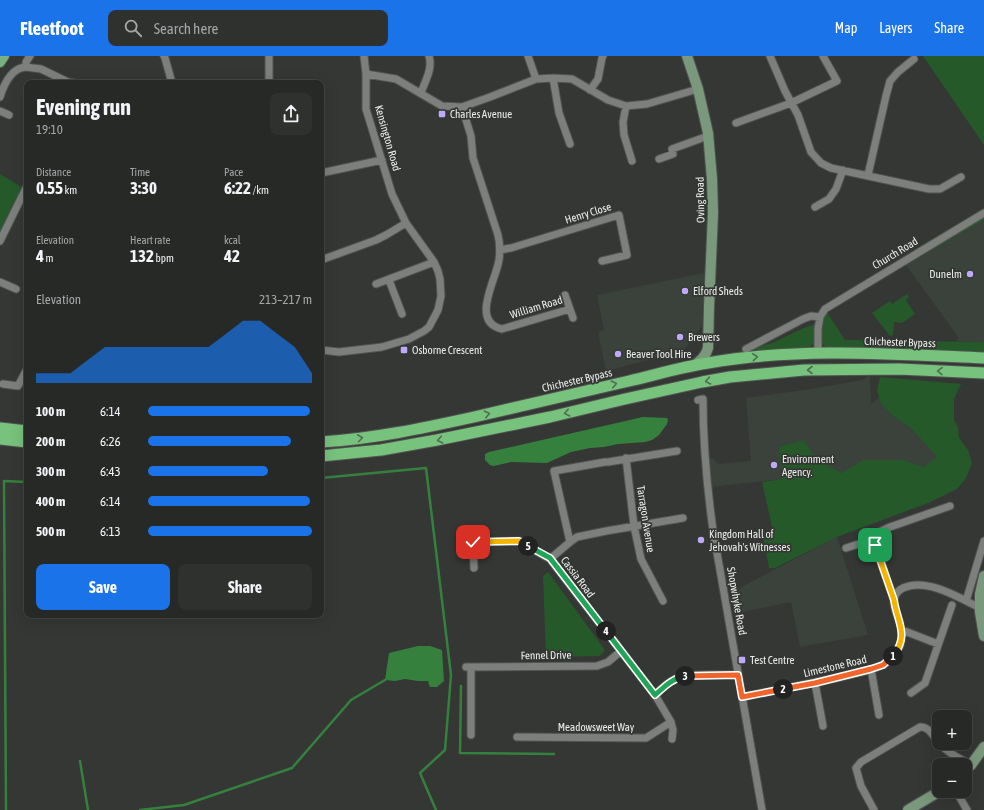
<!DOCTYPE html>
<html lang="en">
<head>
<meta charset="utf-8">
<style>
	body { margin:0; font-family:"Asap Condensed",sans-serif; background:#2f312f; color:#f1f3f6; height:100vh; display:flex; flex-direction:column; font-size:15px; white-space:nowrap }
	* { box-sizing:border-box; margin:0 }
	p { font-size:13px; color:#a4a6a7 }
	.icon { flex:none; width:22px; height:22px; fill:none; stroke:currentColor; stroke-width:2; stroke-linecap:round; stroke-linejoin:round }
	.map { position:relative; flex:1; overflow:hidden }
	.drawer { position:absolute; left:24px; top:24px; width:300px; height:538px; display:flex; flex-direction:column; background:#272927; border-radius:8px; box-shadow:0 4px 16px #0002,0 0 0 1px #434544 }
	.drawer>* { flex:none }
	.buttons { position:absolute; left:932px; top:654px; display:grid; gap:8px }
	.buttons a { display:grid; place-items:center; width:40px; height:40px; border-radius:8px; background:#272927; box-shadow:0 4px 16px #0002,0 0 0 1px #434544; font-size:20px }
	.pin { position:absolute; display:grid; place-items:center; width:34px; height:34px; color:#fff; margin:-17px; border-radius:8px; box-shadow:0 2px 6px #0006 }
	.km { position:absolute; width:20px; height:20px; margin:-10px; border-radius:50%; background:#222; color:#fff; font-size:11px; line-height:20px; text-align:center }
	.round { display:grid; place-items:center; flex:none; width:42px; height:42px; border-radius:8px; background:#2f312f }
	.summary { display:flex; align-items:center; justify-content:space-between; height:68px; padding:0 12px }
	h1 { font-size:22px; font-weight:700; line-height:30px }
	.stats { display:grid; grid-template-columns:repeat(3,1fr); gap:6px; height:68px; padding:4px 12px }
	.stats div { display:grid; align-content:center }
	.stats b { font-size:17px; font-weight:700 }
	.stats small { font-size:11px; font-weight:400 }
	.stats p { font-size:11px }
	.chart { height:112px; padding:8px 12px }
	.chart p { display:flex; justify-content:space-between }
	.chart svg { width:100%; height:72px; margin-top:4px; fill:#1a73e8; opacity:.7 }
	.cta { display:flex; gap:8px; margin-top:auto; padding:8px 12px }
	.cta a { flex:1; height:46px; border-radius:8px; background:#1a73e8; color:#fff; font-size:16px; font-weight:700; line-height:46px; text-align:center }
	.cta a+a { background:#2f312f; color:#f1f3f6 }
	ul { padding:0 12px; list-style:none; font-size:13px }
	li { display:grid; grid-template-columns:64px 48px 1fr; align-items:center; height:30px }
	li i { height:10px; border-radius:5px; background:#1a73e8 }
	header { display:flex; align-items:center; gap:24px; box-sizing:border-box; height:56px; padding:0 20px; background:#1a73e8; color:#fff }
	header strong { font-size:19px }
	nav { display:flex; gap:22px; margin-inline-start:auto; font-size:14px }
	.search { width:280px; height:36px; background:#2f312f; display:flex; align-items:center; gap:10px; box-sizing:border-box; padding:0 14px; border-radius:8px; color:#a4a6a7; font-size:15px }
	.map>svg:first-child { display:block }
	.built { fill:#3b423b }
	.green { fill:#25592a }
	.water { fill:#36803e }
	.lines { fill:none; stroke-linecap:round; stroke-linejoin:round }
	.stream { stroke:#36803e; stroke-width:2.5 }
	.minor-casing { stroke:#515451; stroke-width:9 }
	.secondary-casing { stroke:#515451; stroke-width:12 }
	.primary-casing { stroke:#515451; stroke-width:12 }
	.trunk-casing { stroke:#515451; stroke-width:13 }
	.minor { stroke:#7c7f7c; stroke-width:7 }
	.secondary { stroke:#7a987c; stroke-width:10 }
	.primary { stroke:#78b17d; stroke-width:10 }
	.trunk { stroke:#77c27d; stroke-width:11 }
	.oneway { stroke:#4f6f51 }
	.split-1-casing { stroke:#fff; stroke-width:8 }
	.split-2-casing { stroke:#fff; stroke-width:8 }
	.split-3-casing { stroke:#fff; stroke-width:8 }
	.split-4-casing { stroke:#fff; stroke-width:8 }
	.split-5-casing { stroke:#fff; stroke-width:8 }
	.split-6-casing { stroke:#fff; stroke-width:8 }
	.split-1 { stroke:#f5b400; stroke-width:5 }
	.split-2 { stroke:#f0652b; stroke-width:5 }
	.split-3 { stroke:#f0652b; stroke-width:5 }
	.split-4 { stroke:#22a559; stroke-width:5 }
	.split-5 { stroke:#22a559; stroke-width:5 }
	.split-6 { stroke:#f5b400; stroke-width:5 }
	.poi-dot { fill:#bda9f5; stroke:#343734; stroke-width:1.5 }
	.labels { text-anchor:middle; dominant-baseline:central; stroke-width:3.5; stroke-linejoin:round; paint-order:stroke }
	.poi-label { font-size:11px; fill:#eceeec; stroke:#343734; text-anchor:start }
	.street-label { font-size:11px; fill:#eceeec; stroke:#343734 }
</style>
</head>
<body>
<header>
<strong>Fleetfoot</strong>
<div class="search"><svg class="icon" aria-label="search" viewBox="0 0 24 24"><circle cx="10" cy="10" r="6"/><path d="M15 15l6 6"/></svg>Search here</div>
<nav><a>Map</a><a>Layers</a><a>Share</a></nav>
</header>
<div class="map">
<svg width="984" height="754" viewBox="0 0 984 754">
	<rect width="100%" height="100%" fill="#343734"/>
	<path class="built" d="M984 164V286L955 285 959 282 906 209Z
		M704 217 702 270 683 295 606 315 598 276 604 274 597 239Z
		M870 319 871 348 879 342 881 348 894 361 913 374 938 401 923 411 904 404H863L841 417 814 400 779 391 782 423 711 431 708 403 712 402 718 408 751 405 746 342 805 334 862 324Z
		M837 481 868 579 800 591 791 546 733 558 732 536Z"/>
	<path class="green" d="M923 0H984V89Z
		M0 118 23 132 0 180Z
		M984 152V164L906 209 903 205 916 198 915 193Z
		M907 238 909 241 906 244 915 258 902 267 894 266 893 279 890 280 872 257 890 245 892 248Z
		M825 253 845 284 984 286V298L827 292C813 281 820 266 825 253Z
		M815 268C815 278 817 288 807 293L731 298V297L744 295 772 287 806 271Z
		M880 321 961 328 954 343V364L958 371 959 382 968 394 972 407 966 422 957 433 928 447 837 481 775 512H769L763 481 773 475 762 426 782 423 779 391 804 384 814 400 841 417 863 404H904L923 411 937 401 913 374 894 361 881 348 877 335Z
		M548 516 605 594 600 600 546 601 543 520Z"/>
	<path class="water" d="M643 361 667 362 668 364 667 368 659 379 652 384 645 386 618 388 604 391 590 392 571 396 547 407 511 406 494 410 490 409 485 404V398L489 396Z
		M418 590H430L442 594 444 625 437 631H430L428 625H418L405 623 395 625 385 624 389 597Z"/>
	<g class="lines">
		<path class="stream" d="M321 422 426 412 451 619 445 694 420 717 436 754
			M461 630 460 697 554 698
			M80 705 88 754
			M6 754 4 425 27 426
			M140 754 184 749 292 712 351 644 385 624"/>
		<defs>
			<path id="minor" d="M30 0 26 6V11L41 13 68 26 74 27
				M164 0 165 2 172 27
				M528 0 536 23
				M770 0 785 35 798 59 811 96 821 107 831 112 929 133H940L961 121
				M366 18 396 23 442 50 462 51 490 41 536 23 553 22 572 23 608 44 626 50 647 48 698 33
				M553 22 559 57 570 88
				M269 27V0
				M590 34 598 23 602 2 603 0
				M421 37C425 25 433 13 429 0
				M0 41C4 28 11 12 26 11
				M626 50 623 66 624 79 632 105
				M462 51 471 80 473 102 475 108 498 179C500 187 500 196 499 204 496 224 470 266 502 273L570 253
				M0 55 9 59
				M736 67 791 47 837 25 823 0
				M659 103 673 98 672 93 708 80
				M321 117 382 104
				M868 119 886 40 890 25 898 16 914 3
				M815 151 829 143 836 133 843 114
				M0 185 27 130
				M500 194 511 192 619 159 627 199 602 205
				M321 204 376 184 386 179 406 167
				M389 224 402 258
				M0 226 16 233
				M376 228 434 206
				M565 239 573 262
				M746 293 803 263 811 260 820 261
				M321 294 339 296 382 291 409 283 424 275 429 271 438 254 441 240 440 223 438 215 434 206 406 167 392 138 366 53V18L364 0
				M818 297V273L820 261 825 253 984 157
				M3 328 18 330 27 313
				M698 344 703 343C703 387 707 431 713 474L762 754
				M626 402 634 470 641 503 663 545
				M608 406 677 395
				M570 486 554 415 605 406
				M846 492 874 483
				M550 503 570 486 577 481 606 475 683 462
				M474 512 473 486 519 485 550 503 655 639 671 666 673 674 672 683
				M894 544 875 489C873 478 880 475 890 471L950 450
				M966 545 984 485
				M902 574 938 588
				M466 611 597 610 608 606 621 595
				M871 613 879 659
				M815 627 823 670
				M911 637 925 627 952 549
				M655 639C661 633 667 627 675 623 687 617 723 619 738 619
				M742 641C778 634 814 627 849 619 860 616 874 614 884 608 901 598 905 582 899 564 897 558 893 550 894 543 895 538 899 534 903 532 926 521 960 542 980 552
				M471 679V611
				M517 681 646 682 671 666
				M956 735 967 754
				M874 754 861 730 856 712 861 706 920 671C930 670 934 683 941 689 949 698 961 703 971 709"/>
			<path id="secondary" d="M687 0 698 33 708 77 712 123 713 157 709 251 708 292C706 300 701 304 695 309
				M984 520 980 538V556L984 580
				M965 715 971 709 984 691
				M908 754 940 735"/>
			<path id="primary" d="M0 6 4 0"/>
			<path id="trunk" d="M0 372 27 375
				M0 383 27 386
				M321 386C373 383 424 372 474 361 526 349 577 337 629 325 655 319 681 311 708 307 799 291 892 298 984 302
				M321 400 381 394 437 384 550 361 625 343 702 326 730 321 804 314 899 313 984 317"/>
		</defs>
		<use href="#minor" class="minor-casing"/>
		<use href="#secondary" class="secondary-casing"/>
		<use href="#primary" class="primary-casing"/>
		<use href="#trunk" class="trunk-casing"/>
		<use href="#minor" class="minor"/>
		<use href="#secondary" class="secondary"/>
		<use href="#primary" class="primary"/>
		<use href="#trunk" class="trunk"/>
	</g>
	<defs><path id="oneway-chevron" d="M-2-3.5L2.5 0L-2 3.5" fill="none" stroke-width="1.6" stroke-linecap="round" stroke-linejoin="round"/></defs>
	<g class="oneway">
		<use href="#oneway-chevron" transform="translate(755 301) rotate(-6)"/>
		<use href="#oneway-chevron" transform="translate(810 314) rotate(180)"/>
		<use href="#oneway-chevron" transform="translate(940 315) rotate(-178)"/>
		<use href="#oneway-chevron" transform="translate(708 325) rotate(169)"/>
		<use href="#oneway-chevron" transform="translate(614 328) rotate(-13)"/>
		<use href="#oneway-chevron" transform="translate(567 357) rotate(167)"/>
		<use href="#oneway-chevron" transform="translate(487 358) rotate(-13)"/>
		<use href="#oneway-chevron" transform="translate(360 382) rotate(-7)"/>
		<use href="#oneway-chevron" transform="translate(440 384) rotate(169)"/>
	</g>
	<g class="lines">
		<defs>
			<path id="split-1" d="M875 489 894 544C897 566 910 579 893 600"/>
			<path id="split-2" d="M783 633 815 627 871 613 883 609 893 600"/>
			<path id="split-3" d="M685 620 738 619 742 641 783 633"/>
			<path id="split-4" d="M606 575 655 639C664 631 673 622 685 620"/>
			<path id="split-5" d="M528 490 550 502 606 575"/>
			<path id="split-6" d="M473 486 519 485 528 490"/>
		</defs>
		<use href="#split-1" class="split-1-casing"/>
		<use href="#split-2" class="split-2-casing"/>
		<use href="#split-3" class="split-3-casing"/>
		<use href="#split-4" class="split-4-casing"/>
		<use href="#split-5" class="split-5-casing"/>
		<use href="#split-6" class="split-6-casing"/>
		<use href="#split-1" class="split-1"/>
		<use href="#split-2" class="split-2"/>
		<use href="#split-3" class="split-3"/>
		<use href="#split-4" class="split-4"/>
		<use href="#split-5" class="split-5"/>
		<use href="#split-6" class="split-6"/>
	</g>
	<g class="poi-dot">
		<rect x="438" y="54" width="8" height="8" rx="2"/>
		<circle cx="970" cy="218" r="4"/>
		<circle cx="685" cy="235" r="4"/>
		<circle cx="680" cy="281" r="4"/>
		<rect x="400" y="290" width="8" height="8" rx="2"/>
		<circle cx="618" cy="298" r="4"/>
		<circle cx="774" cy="409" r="4"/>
		<circle cx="701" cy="484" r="4"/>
		<rect x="738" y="600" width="8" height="8" rx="2"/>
	</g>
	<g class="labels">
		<g class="poi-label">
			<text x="450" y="58">Charles Avenue</text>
			<text x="962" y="218" text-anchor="end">Dunelm</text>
			<text x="693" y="235">Elford Sheds</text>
			<text x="688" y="281">Brewers</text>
			<text x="412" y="294">Osborne Crescent</text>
			<text x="626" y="298">Beaver Tool Hire</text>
			<text x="782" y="403">Environment<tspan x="782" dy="13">Agency.</tspan></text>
			<text x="709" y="478">Kingdom Hall of<tspan x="709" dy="13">Jehovah's Witnesses</tspan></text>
			<text x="750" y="604">Test Centre</text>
		</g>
		<g class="street-label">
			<text transform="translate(388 82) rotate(74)">Kensington Road</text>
			<text transform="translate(700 144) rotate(-91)">Oving Road</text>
			<text transform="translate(588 157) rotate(-17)">Henry Close</text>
			<text transform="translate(895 197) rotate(-31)">Church Road</text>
			<text transform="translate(536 251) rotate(-17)">William Road</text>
			<text transform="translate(900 286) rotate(2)">Chichester Bypass</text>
			<text transform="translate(577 324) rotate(-13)">Chichester Bypass</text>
			<text transform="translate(646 463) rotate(81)">Tarragon Avenue</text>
			<text transform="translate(578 521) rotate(53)">Cassia Road</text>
			<text transform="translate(737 545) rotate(80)">Shopwhyke Road</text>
			<text transform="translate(546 599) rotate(-1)">Fennel Drive</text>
			<text transform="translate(835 610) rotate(-13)">Limestone Road</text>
			<text x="596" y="671">Meadowsweet Way</text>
		</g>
	</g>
</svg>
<div class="buttons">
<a>+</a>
<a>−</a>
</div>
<div class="pin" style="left:875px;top:489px;background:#1e9e55"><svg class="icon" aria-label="arrive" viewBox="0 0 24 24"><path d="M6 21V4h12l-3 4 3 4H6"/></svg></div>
<div class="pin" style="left:473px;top:486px;background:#d93025"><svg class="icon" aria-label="check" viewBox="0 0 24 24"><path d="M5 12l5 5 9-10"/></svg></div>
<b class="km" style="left:893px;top:600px">1</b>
<b class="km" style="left:783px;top:633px">2</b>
<b class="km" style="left:685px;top:620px">3</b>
<b class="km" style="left:606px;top:575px">4</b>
<b class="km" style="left:528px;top:490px">5</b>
<section class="drawer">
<div class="summary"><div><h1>Evening run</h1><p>19:10</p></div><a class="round"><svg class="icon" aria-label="share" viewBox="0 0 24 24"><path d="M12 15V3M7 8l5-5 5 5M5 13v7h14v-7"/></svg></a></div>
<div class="stats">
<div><p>Distance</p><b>0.55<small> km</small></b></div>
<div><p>Time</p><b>3:30</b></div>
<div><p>Pace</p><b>6:22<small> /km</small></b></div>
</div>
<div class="stats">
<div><p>Elevation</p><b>4<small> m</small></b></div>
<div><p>Heart rate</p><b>132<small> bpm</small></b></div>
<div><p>kcal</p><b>42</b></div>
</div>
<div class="chart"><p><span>Elevation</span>213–217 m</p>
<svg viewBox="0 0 160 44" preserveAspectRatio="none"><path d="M0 44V38L10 38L20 38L30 30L40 22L50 22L60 22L70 22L80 22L90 22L100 22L110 14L120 6L130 6L140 14L150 22L160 38V44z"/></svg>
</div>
<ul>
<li><b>100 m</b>6:14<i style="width:99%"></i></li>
<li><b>200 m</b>6:26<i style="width:87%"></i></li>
<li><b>300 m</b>6:43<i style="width:73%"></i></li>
<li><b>400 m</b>6:14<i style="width:99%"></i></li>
<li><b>500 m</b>6:13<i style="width:100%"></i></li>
</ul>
<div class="cta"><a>Save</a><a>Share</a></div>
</section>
</div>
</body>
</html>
